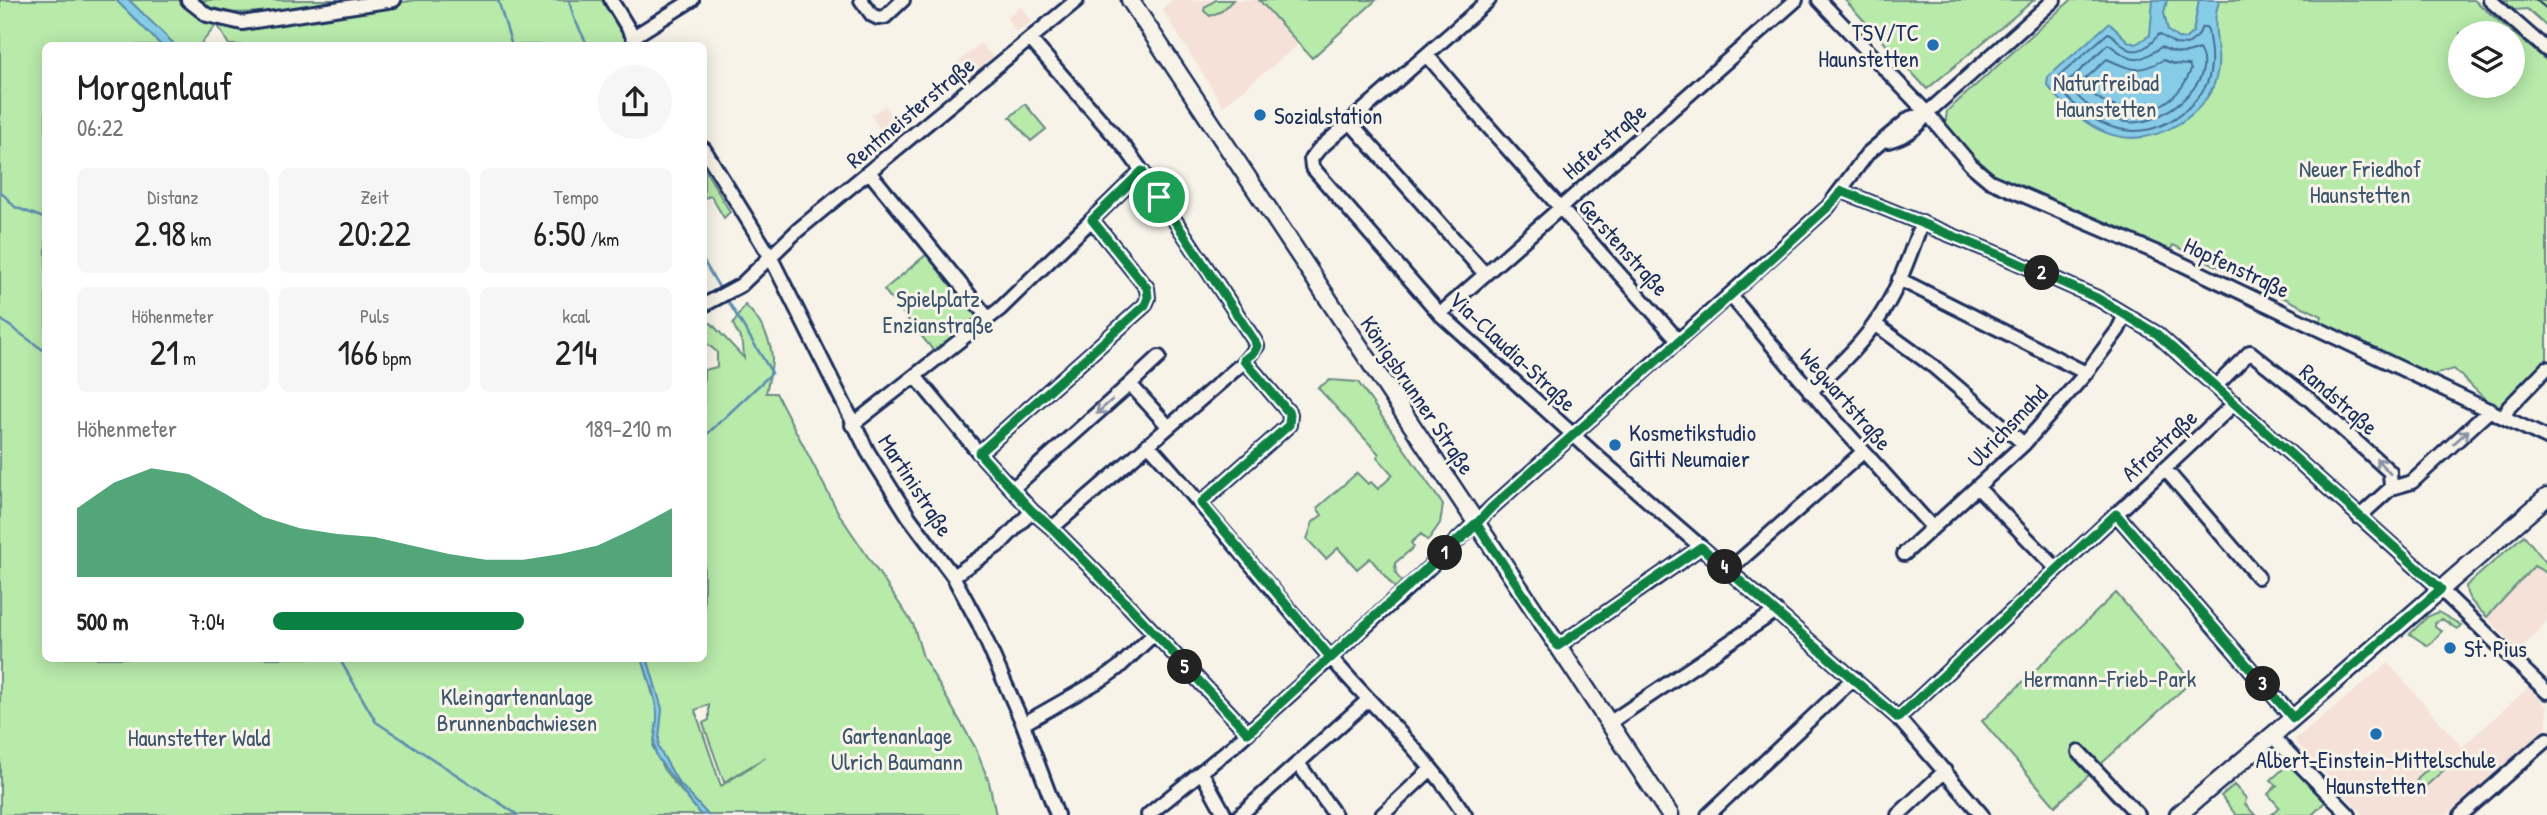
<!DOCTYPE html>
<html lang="de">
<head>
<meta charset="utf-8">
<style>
	body { margin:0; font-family:"Patrick Hand",sans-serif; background:#f6f6f6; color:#222; height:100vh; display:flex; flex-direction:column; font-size:26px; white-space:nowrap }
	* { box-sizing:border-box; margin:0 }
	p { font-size:23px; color:#767676 }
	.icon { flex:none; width:38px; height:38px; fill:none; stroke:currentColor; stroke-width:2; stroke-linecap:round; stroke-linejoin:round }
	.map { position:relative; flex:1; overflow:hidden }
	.sheet { position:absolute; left:42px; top:42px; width:665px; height:620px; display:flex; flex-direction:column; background:#fff; border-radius:10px; box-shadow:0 4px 18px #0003 }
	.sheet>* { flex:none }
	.controls { position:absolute; left:2448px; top:21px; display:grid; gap:14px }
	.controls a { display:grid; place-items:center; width:77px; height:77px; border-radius:50%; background:#fff; box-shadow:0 4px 18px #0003; font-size:35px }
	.pin { position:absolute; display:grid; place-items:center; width:60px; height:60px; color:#fff; margin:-30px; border:4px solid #fff; border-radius:50%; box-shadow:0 2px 7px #0007 }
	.km { position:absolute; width:35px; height:35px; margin:-18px; border-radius:50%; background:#222; color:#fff; font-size:19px; line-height:35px; text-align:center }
	.round { display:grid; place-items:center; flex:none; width:74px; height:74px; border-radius:37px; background:#f6f6f6 }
	.overview { display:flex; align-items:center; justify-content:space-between; height:119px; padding:0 35px }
	h1 { font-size:38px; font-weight:600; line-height:52px }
	.stats { display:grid; grid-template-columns:repeat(3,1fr); gap:10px; height:119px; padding:7px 35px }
	.stats div { display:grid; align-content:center; border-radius:10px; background:#f6f6f6; text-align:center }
	.stats b { font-size:35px; font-weight:600 }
	.stats small { font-size:19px; font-weight:400 }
	.stats p { font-size:19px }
	.chart { height:196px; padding:14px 35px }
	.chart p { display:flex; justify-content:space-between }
	.chart svg { width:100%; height:126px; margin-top:7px; fill:#0b8043; opacity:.7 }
	ul { padding:0 35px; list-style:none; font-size:23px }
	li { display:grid; grid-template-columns:112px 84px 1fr; align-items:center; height:52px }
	li i { height:18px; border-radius:9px; background:#0b8043 }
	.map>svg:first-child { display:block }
	.built { fill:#f5e1d8 }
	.green { fill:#b8eaaa; stroke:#6a8c84; stroke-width:2; fill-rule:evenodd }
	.water { fill:#86cce7; stroke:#5b8db0; stroke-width:2 }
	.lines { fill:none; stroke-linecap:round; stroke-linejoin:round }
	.shore { stroke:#466e95; stroke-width:2 }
	.stream { stroke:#5b8db0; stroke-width:2.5 }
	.minor-casing { stroke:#1b2f5e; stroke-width:18 }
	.major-casing { stroke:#1b2f5e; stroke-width:21 }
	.minor { stroke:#f7f3e8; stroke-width:12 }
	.major { stroke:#f7f3e8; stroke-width:16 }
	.tram { stroke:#1b2f5e; stroke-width:2 }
	.oneway { stroke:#8991a3 }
	.route-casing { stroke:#fff; stroke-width:14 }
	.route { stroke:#0b8043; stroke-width:9 }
	.poi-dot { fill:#1f6fb2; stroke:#f7f3e8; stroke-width:2.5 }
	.labels { text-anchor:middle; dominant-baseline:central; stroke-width:6; stroke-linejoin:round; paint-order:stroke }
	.poi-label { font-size:23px; fill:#1b2f5e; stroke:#f7f3e8; text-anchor:start }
	.park-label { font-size:23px; fill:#3a546d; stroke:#f7f3e8 }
	.street-label { font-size:23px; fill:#1b2f5e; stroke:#f7f3e8 }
</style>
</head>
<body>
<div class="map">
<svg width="2547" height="815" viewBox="0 0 2547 815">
	<rect width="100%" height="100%" fill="#f7f3e8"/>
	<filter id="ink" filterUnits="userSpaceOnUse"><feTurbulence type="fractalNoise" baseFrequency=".0143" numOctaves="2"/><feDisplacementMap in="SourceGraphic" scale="14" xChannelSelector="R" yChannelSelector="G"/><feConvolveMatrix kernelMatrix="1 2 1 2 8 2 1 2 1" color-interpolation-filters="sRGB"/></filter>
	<g filter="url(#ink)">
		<path class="built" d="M1172 0H1259L1299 44 1223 106 1162 9Z
			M1021 7 1032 22 1016 32 1006 17Z
			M980 43 993 57 967 79 953 67Z
			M885 106 902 131 886 140 871 115Z
			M2524 535 2547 564V621L2520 651 2471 601 2466 594V586Z
			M2388 663 2462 747 2529 687 2547 707V727L2447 815H2364L2294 740Z"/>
		<path class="green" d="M0 0H116L161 45 46 46V658H642L657 709V724L653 747 664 770 701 815H0Z
			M129 0H338L272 12 220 13 245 27 416 0H602L631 45H229L217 24 200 45H175Z
			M1216 0H1233L1222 11 1210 16 1204 11 1205 7Z
			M1259 0H1376L1312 58Z
			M1845 0H2034L1927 89Z
			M2071 0H2474L2547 61V365L2499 406 2487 401 2454 369 2422 378 2317 328 2322 316 2173 245 2168 254 2103 221 1991 175 1945 126 1947 111ZM2460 33H2513V86H2460Z
			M2503 0H2547V27L2527 9 2514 10Z
			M1025 104 1046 129 1031 141 1010 117Z
			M704 168 730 212 724 218 711 196 704 198Z
			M927 254 976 312 979 320 937 355 884 290Z
			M745 305C759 318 772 340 772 359 772 370 768 382 766 393H776L839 514 913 624 923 657 975 747 989 782 996 815H708L678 782 658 747 662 709 647 658H704V370L717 367V352L704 341V322L711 323 744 358 743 344 733 324ZM709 705V720L703 723 724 782 766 757 721 786 695 710Z
			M1330 380 1358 382 1443 505 1440 523 1429 539 1427 540 1421 534 1411 543 1414 547 1395 563 1396 574 1402 582 1395 588 1370 558 1357 569 1338 548 1326 559 1307 539 1313 522 1322 515 1317 508 1357 473 1368 484 1371 482 1378 489 1393 475 1377 457 1379 454 1318 388Z
			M2524 535 2547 564V573L2534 566 2487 617C2478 608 2466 600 2466 586Z
			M2116 593 2192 681 2055 806 1982 721Z
			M2438 612 2461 625 2457 629 2442 619 2435 623V626L2442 631 2428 646 2410 634 2427 617Z
			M2278 748 2327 800 2312 815H2270L2279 807 2268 794 2277 785 2271 780 2282 770 2269 755Z
			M2437 767 2445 769 2417 794 2414 788C2417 777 2425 768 2437 767Z
			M2234 785 2246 798 2245 804 2255 815H2236L2221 796Z"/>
		<path class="water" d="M116 0H129L175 45H161Z
			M2153 0H2167L2164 13 2168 31 2178 38 2185 39 2193 32 2199 0H2220C2208 25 2224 52 2216 78 2211 97 2196 113 2180 123 2125 157 2083 128 2047 85L2048 77 2109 23 2129 42 2136 44 2150 35Z
			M642 658H647L662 709 658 747 678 782 708 815 700 814 657 757C651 742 658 728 657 713 656 694 647 676 642 658Z"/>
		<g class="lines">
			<path class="shore" d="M2202 27H2206L2208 30C2210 44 2213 58 2210 72 2208 87 2198 98 2188 108 2140 151 2090 128 2055 83L2056 79 2108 33C2116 36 2118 43 2125 47 2139 57 2152 43 2159 34L2175 44 2187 45 2198 36Z
				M2108 44C2133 61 2134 66 2161 47 2176 54 2184 56 2199 49 2218 79 2171 115 2145 121 2114 128 2083 107 2067 83Z
				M2107 59C2131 70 2138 74 2163 60L2174 64 2189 65 2191 70C2171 121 2116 122 2082 84L2083 81Z"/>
			<path class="stream" d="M498 0 512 46
				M569 0 574 18 588 46
				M0 191 15 207 46 219
				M704 262 722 292
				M0 319 46 352
				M704 437 772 373 726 298
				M339 658 376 722 518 815"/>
			<defs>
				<path id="minor" d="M188 0 207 15 242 23 394 0
					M611 0 639 46
					M861 0 872 15 878 18 885 17 903 0
					M1489 0 1319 149 1311 159 1312 167 1440 314 1601 460 1898 718 1982 815
					M1819 0 1927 113 1971 165 1990 181 2167 257 2547 438
					M2490 0 2547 50
					M633 37 692 0
					M1030 39 1126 149 1142 171 1254 340 1257 346 1245 361 1290 414 1289 425 1201 503
					M1427 55 1484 122 1679 341
					M1350 122 1485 274
					M1888 141C1906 136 1917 129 1927 113L2054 0
					M704 149 770 256 868 452 909 517 953 576 979 624 1023 724 1057 815
					M870 173 988 318
					M1842 191 2005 257 2097 298 2157 334 2434 583 2547 692
					M1899 279 2086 373
					M1731 296 1828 412 1932 527
					M704 305 741 285 798 230 1077 0
					M1440 314 1796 0
					M1875 324 1934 367 2024 444
					M915 376 979 453 1032 511 1052 528 1128 605 1248 733
					M1130 384 1159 357
					M2216 386 2250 352 2309 399 2390 472 2391 488 2359 517
					M1810 392C1833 371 1856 350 1874 325 1896 296 1909 257 1922 222
					M2504 417 2509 407 2547 368
					M852 425 1000 309 1142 171
					M1148 444C1212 515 1270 589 1333 660 1376 710 1430 759 1465 815
					M979 453 1145 305 1148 298 1147 288 1092 220
					M2165 469 2258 577
					M1977 487 2057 569
					M2391 488 2412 482 2490 410
					M1012 489 1130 384 1168 426
					M2116 514 2293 718
					M1052 528 1245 361
					M1904 554 2024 444 2086 373 2118 330 2125 315
					M1729 570 1863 452
					M953 576 1000 544 1032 511
					M1558 646 1701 547
					M1898 718 2235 403
					M1609 723 1776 611
					M1023 724 1104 678 1118 668 1154 634
					M2272 736 2349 815
					M2079 752 2138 815
					M1298 763 1335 815
					M1202 773 1225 815
					M1148 815 1233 746 1410 586 1492 507 1828 207 1867 154 1910 118 1927 113
					M1240 815 1368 700
					M1382 815 1430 770
					M1708 815 1854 678
					M1898 815 1945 771
					M2461 815 2547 739"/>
				<path id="major" d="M1130 0 1670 815
					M2178 815 2293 718 2547 497"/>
			</defs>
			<use href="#minor" class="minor-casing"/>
			<use href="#major" class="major-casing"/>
			<use href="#minor" class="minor"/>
			<use href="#major" class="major"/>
			<path class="tram" d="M2536 0 2547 9"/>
		</g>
		<defs><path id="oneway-shaft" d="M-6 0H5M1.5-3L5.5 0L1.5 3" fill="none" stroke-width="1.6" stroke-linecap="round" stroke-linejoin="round" transform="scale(1.75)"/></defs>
		<g class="oneway">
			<use href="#oneway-shaft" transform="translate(1104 407) rotate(138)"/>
			<use href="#oneway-shaft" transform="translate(2461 437) rotate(-42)"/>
			<use href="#oneway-shaft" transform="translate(2383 466) rotate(-133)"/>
		</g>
	</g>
	<g class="lines" filter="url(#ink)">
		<defs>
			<path id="route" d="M1159 197 1254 340 1257 346 1254 352 1244 360 1290 414 1289 425 1201 503 1331 658C1376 616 1421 573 1468 533L1492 507 1757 272 1828 207 1842 191 2005 257 2097 298 2157 334 2441 589 2293 718 2116 514 1898 718 1701 547 1558 646 1476 523 1248 733 1128 605 1052 528 1032 511 979 453 1145 305 1148 298 1147 288 1092 220 1142 171 1159 197"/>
		</defs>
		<use href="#route" class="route-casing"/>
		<use href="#route" class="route"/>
	</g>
	<g class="poi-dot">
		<circle cx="1933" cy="45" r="7"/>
		<circle cx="1260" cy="115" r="7"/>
		<circle cx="1615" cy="445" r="7"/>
		<circle cx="2450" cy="648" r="7"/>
		<circle cx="2376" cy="734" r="7"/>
	</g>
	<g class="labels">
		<g class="poi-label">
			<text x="1919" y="32" text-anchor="end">TSV/TC<tspan x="1919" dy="26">Haunstetten</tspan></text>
			<text x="1274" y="115">Sozialstation</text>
			<text x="1629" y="432">Kosmetikstudio<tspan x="1629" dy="26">Gitti Neumaier</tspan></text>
			<text x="2464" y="648">St. Pius</text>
			<text x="2376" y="759" text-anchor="middle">Albert-Einstein-Mittelschule<tspan x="2376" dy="26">Haunstetten</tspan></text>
		</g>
		<g class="park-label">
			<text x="2106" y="82">Naturfreibad<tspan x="2106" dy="26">Haunstetten</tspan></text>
			<text x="2360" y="168">Neuer Friedhof<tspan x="2360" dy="26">Haunstetten</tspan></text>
			<text x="938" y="298">Spielplatz<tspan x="938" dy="26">Enzianstraße</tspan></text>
			<text x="2110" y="678">Hermann-Frieb-Park</text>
			<text x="517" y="696">Kleingartenanlage<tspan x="517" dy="26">Brunnenbachwiesen</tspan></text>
			<text x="897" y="735">Gartenanlage<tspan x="897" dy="26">Ulrich Baumann</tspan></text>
			<text x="199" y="737">Haunstetter Wald</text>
		</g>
		<g class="street-label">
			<text transform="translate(910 112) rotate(-40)">Rentmeisterstraße</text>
			<text transform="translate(1604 141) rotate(-41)">Haferstraße</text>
			<text transform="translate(1624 247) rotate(48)">Gerstenstraße</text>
			<text transform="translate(2237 267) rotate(25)">Hopfenstraße</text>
			<text transform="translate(1513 351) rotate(43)">Via-Claudia-Straße</text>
			<text transform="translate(1418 395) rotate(56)">Königsbrunner Straße</text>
			<text transform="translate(1846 399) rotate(49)">Wegwartstraße</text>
			<text transform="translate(2339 399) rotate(41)">Randstraße</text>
			<text transform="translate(2007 426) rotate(-46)">Ulrichsmahd</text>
			<text transform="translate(2159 445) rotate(-43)">Afrastraße</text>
			<text transform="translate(916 485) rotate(57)">Martinistraße</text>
		</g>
	</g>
</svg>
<div class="controls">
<a><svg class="icon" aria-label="layers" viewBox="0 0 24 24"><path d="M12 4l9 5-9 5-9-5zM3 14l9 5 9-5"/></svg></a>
</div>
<div class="pin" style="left:1159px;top:197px;background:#1e9e55"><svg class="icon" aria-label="arrive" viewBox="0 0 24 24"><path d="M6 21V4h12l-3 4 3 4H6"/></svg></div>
<b class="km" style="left:1445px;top:553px">1</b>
<b class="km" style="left:2042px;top:273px">2</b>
<b class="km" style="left:2263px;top:684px">3</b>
<b class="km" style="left:1725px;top:567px">4</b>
<b class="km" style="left:1185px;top:667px">5</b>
<section class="sheet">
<div class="overview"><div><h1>Morgenlauf</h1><p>06:22</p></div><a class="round"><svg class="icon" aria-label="share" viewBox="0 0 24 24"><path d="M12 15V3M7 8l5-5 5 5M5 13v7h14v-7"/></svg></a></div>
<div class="stats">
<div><p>Distanz</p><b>2.98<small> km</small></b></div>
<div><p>Zeit</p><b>20:22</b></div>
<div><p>Tempo</p><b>6:50<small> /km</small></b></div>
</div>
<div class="stats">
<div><p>Höhenmeter</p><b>21<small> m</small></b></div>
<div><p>Puls</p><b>166<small> bpm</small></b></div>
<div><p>kcal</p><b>214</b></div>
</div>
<div class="chart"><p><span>Höhenmeter</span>189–210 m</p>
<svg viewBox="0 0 160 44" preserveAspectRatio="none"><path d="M0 44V20L10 11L20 6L30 8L40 15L50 23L60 27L70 29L80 30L90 33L100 36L110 38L120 38L130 36L140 33L150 27L160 20V44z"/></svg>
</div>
<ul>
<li><b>500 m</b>7:04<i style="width:63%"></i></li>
</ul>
</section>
</div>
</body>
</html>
